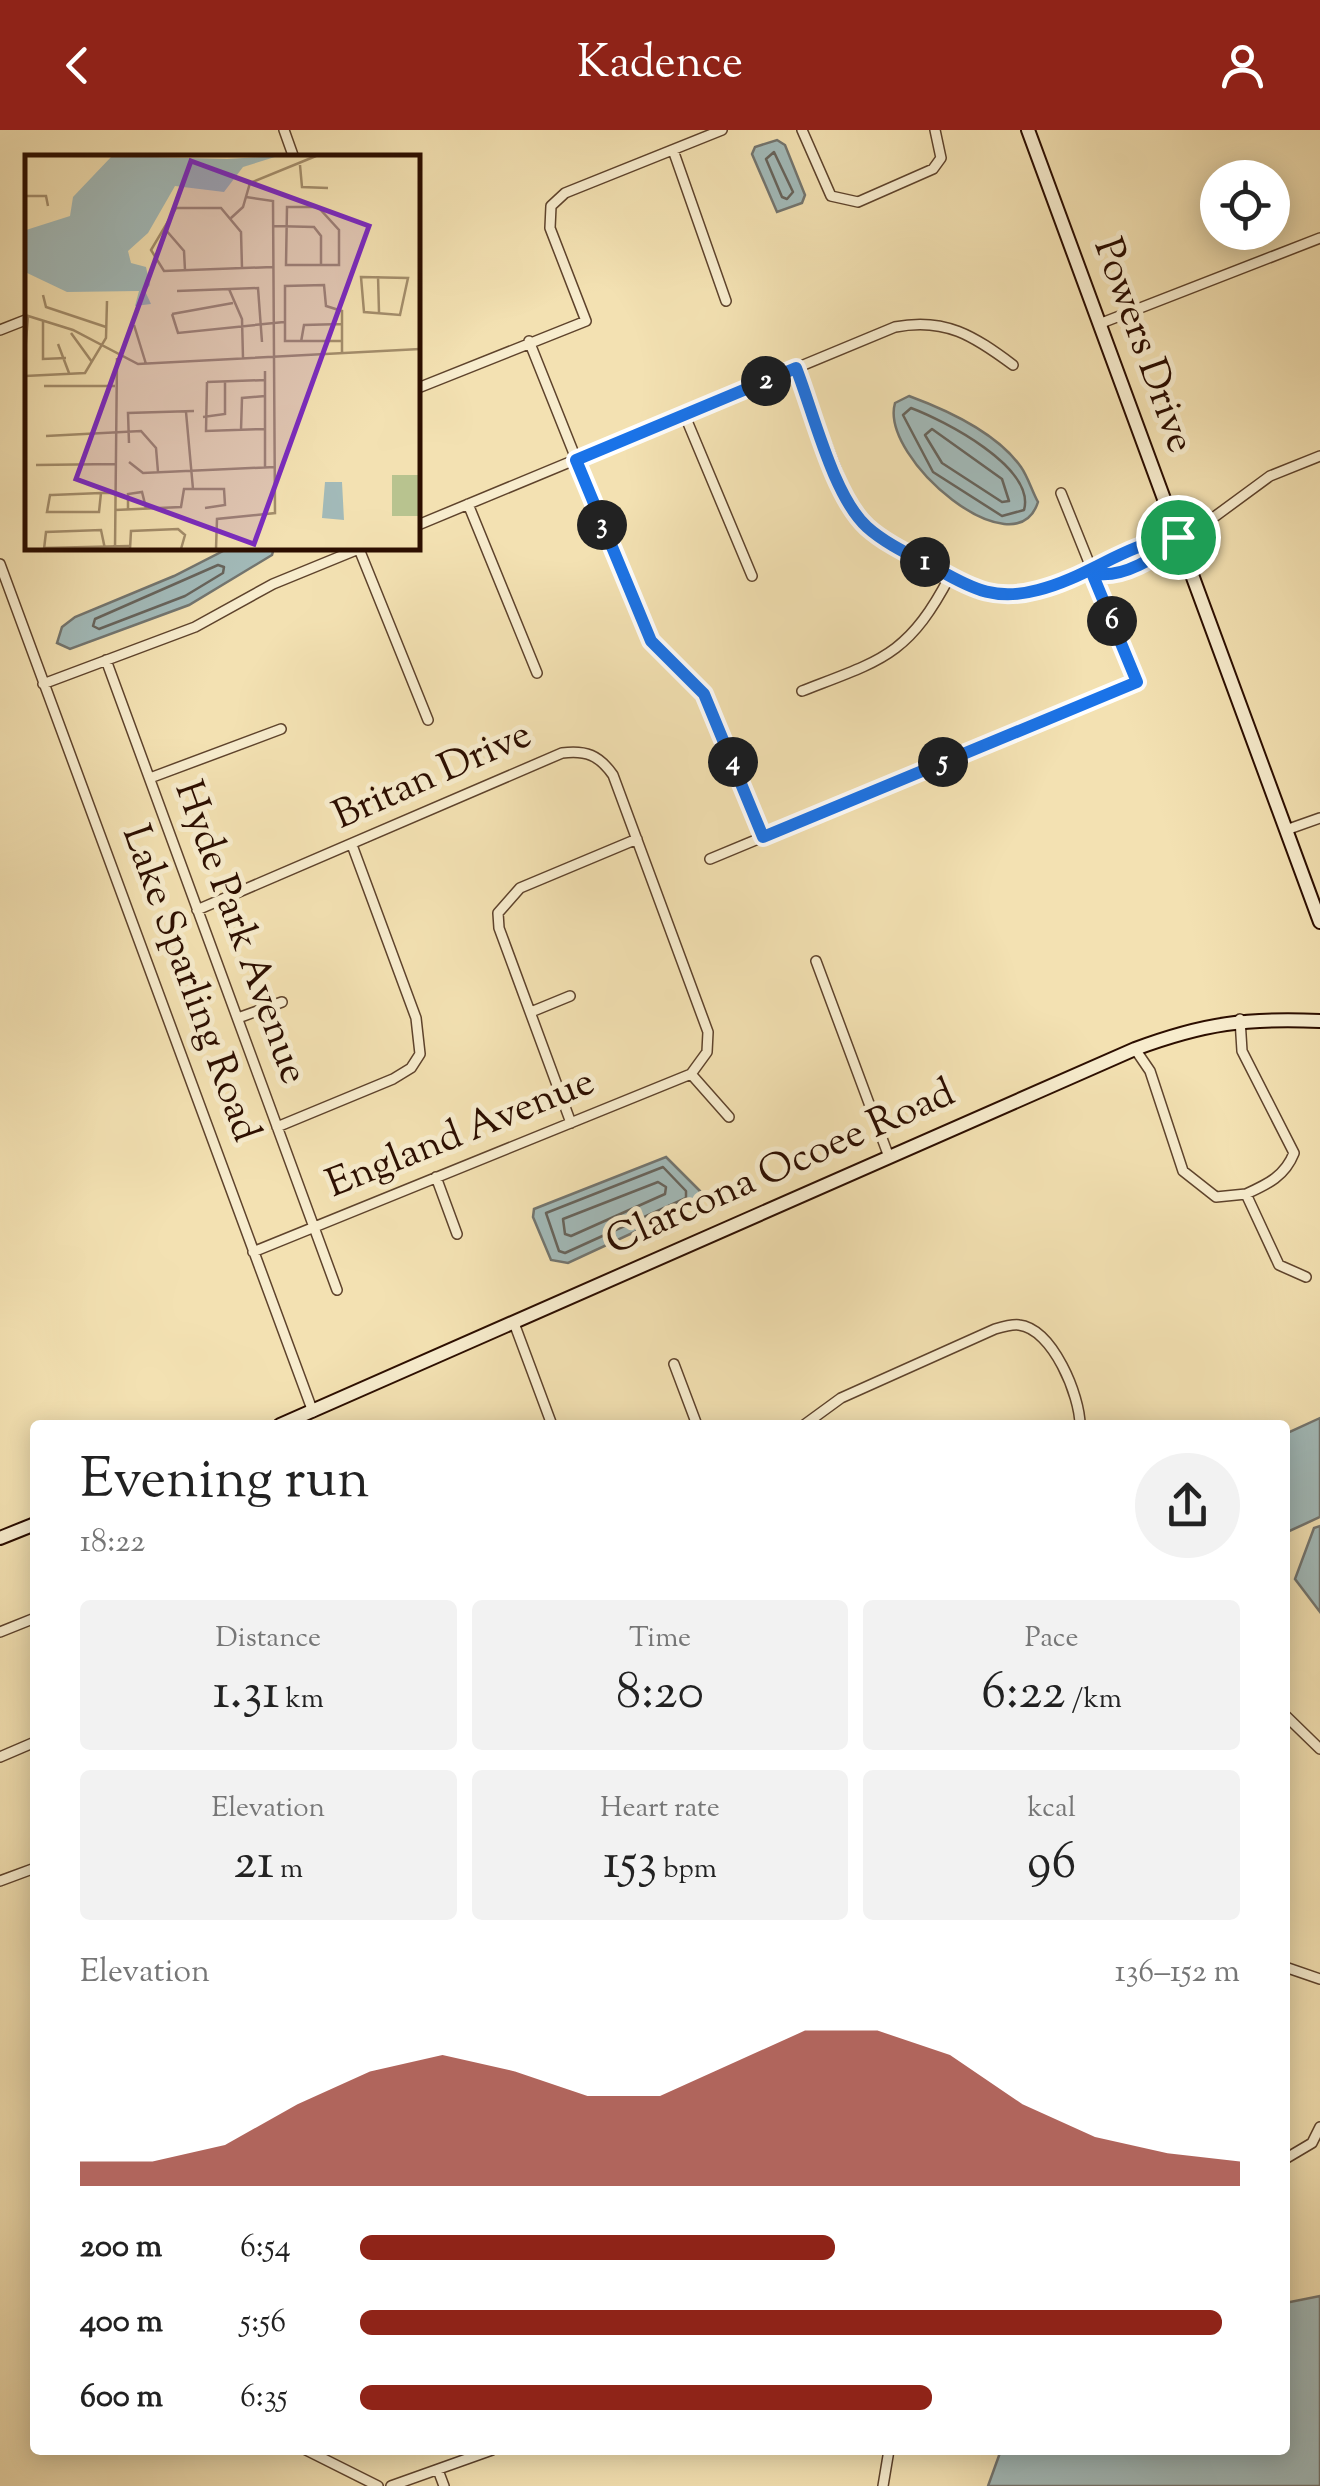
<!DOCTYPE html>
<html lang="en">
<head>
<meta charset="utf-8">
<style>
	body { margin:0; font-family:"Sorts Mill Goudy",serif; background:#f2f2f2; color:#222; height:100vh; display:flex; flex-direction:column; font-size:38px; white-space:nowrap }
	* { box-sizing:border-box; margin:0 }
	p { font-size:32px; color:#767676 }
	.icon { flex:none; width:55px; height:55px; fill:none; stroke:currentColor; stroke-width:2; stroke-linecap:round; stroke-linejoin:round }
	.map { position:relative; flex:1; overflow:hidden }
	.side { position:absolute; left:30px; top:1290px; width:1260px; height:1035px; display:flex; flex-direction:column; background:#fff; border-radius:10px; box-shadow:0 5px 25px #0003 }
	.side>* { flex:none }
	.tools { position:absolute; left:1200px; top:30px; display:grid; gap:20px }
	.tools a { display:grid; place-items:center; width:90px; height:90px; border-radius:50%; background:#fff; box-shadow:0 5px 25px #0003; font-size:50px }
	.pin { position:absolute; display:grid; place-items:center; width:85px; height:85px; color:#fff; margin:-42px; border:5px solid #fff; border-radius:50%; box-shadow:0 2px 10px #0007 }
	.km { position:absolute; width:50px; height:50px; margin:-25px; border-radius:50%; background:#222; color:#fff; font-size:28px; line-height:50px; text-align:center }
	.round { display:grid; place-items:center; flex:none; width:105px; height:105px; border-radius:52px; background:#f2f2f2 }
	.headline { display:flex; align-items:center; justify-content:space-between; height:170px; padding:0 50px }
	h1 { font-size:55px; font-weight:600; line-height:75px }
	.stats { display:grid; grid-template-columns:repeat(3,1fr); gap:15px; height:170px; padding:10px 50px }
	.stats div { display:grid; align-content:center; border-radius:10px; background:#f2f2f2; text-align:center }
	.stats b { font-size:50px; font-weight:600 }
	.stats small { font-size:28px; font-weight:400 }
	.stats p { font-size:28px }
	.chart { height:280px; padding:20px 50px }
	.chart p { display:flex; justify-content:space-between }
	.chart svg { width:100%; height:180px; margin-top:10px; fill:#8f2418; opacity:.7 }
	ul { padding:0 50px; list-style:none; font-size:32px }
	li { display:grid; grid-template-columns:160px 120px 1fr; align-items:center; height:75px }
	li i { height:25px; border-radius:12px; background:#8f2418 }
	header { display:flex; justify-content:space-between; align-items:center; height:130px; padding:0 50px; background:#8f2418; color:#fff; font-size:45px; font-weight:600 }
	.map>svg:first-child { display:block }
	.water { fill:#a2bab9; stroke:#73756f; stroke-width:2.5 }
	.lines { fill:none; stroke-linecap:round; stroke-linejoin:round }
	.shore { stroke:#67645c; stroke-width:2.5 }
	.street-casing { stroke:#5e432c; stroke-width:12 }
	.secondary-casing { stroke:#2c0e00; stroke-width:16 }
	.street { stroke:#f7eccd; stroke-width:9 }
	.secondary { stroke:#f7eccd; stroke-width:12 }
	.route-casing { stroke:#fff; stroke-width:20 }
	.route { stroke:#1a73e8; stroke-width:12 }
	.labels { text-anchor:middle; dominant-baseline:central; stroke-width:10; stroke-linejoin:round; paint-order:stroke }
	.street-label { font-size:40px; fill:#2c0e00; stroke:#f7eccd }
	.inset-road { fill:none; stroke:#a38d6b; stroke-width:2.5 }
	.view { fill:#7b2cbf; fill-opacity:0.15; stroke:#7b2cbf; stroke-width:5 }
	.inset-edge { fill:none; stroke:#2c0e00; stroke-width:5 }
</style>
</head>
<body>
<header><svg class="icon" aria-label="back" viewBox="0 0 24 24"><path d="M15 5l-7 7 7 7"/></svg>Kadence<svg class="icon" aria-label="person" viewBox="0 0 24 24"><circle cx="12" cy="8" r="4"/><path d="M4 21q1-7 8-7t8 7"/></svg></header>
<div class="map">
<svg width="1320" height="2356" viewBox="0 0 1320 2356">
	<rect width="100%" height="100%" fill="#f3e1b2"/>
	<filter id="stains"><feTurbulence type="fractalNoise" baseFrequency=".002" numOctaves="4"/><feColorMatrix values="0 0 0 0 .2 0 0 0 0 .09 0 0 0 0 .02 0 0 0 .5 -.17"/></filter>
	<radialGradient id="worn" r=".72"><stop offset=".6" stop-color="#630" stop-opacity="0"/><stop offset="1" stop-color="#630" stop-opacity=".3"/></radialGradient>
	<path class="water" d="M777 10 785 15 805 65 802 73 777 82 752 24 755 17Z
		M909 266C947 280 997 303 1021 337 1028 347 1032 361 1038 372 1016 442 879 329 895 273Z
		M229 418H274L272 425 189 475 70 519 57 513 62 497 75 487 174 446Z
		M666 1027 700 1061 697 1073 568 1133 551 1130 533 1087 534 1079Z
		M1320 1288V1387L1285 1403V1304Z
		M1320 1396V1482L1295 1449 1314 1398Z
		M1320 2166V2356H988L1001 2320H1285V2173Z"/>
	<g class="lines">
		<path class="shore" d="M774 22 793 62 787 69 782 67 766 29Z
			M911 278C943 290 1036 337 1024 380L1002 386 933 342 903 285Z
			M932 299 1002 349 1009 371 1002 372 942 333 925 305Z
			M218 435 224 437 223 443 185 466 99 499 93 496 95 489Z
			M663 1037 686 1061V1068L565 1123 559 1121 546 1083Z
			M658 1052 666 1057 665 1064 571 1106 565 1104 563 1089Z"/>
		<defs>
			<path id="street" d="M284 0 294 28
				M802 0 831 66 858 72 933 39 941 28 935 0
				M673 20 726 171
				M1099 194 1320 108
				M0 200 28 189
				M529 211 638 484 651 511 704 564 763 707
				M796 238 850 375 866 396 979 463 1006 467 1093 443 1107 446 1163 423 1178 407
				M418 258 586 191 550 98 551 76 565 63 722 0
				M685 286 752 446
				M468 374 537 543
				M418 395 895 197C945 187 974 206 1013 235
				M359 419 428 590
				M0 434 313 1282
				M1093 443 1101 432 1206 393 1270 346 1320 326
				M106 530 337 1160
				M43 554 195 497 273 454 361 418
				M802 561C882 530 908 526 950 446
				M150 648 281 599
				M1286 700 1320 688
				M710 729 1137 552 1061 363
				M197 780 562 623C586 620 599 625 613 645L708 902 707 922 691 944 253 1122
				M816 831 889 1027
				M531 882 570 866
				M238 888 282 872
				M1240 889 1242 921 1294 1023C1285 1046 1268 1054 1246 1064
				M1135 919 1150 941 1183 1041 1216 1067 1246 1064 1279 1135 1306 1147
				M691 944 729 987
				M571 993 499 798 498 783 520 758 637 709
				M277 997 393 949 411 938 420 924 416 888 352 715
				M436 1047 457 1104
				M514 1193 552 1295
				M674 1234 697 1295
				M804 1295 841 1268 995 1199C1002 1197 1013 1194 1019 1195 1053 1199 1080 1266 1080 1295
				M0 1502 35 1488
				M1285 1585 1320 1619
				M0 1627 35 1612
				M0 1751 35 1738
				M1285 1837 1320 1849
				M1285 2029 1312 2013 1320 1997
				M306 2320 378 2356
				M438 2340 444 2356
				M391 2356 492 2320
				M883 2356 889 2320"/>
			<path id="secondary" d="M1028 0 1320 792
				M280 1295 1135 919C1205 893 1246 888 1320 891
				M0 1408 35 1394"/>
		</defs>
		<use href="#street" class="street-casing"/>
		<use href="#secondary" class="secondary-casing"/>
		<use href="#street" class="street"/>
		<use href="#secondary" class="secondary"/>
	</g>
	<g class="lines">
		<defs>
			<path id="route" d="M1178 407C1125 413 1090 447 1038 460 997 471 974 460 939 440 915 427 887 415 867 397 833 366 813 281 796 238L576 330 651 511 704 564 763 707 1137 552 1092 443C1121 450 1159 427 1178 407"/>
		</defs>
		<use href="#route" class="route-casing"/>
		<use href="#route" class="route"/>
	</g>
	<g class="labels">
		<g class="street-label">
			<text transform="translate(1142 216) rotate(70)">Powers Drive</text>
			<text transform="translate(433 647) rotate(-24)">Britan Drive</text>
			<text transform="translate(239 803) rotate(70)">Hyde Park Avenue</text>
			<text transform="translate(189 854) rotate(70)">Lake Sparling Road</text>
			<text transform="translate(461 1005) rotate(-22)">England Avenue</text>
			<text transform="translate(781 1039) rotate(-24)">Clarcona Ocoee Road</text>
		</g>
	</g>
	<g transform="translate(25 25)">
		<rect width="395" height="395" fill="#f3e1b2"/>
		<path d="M367 320H395V361H367Z" fill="#b8c38f"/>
		<path d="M87 1 202 4 253 1 218 12 199 37 150 31 123 78 103 96 106 108 121 112 125 130 120 136 126 149 110 151 114 136 42 137 0 117 1 75 45 61 48 42ZM300 327H317L319 365 297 363Z" fill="#a2bab9"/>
		<path class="inset-road" d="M275 10 277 32 303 33M0 41H21L23 51M262 52H293L314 75V110H261ZM206 63 218 52 225 28 291 1M248 71 289 72 296 81V111M140 74 159 96 160 115M217 113 216 77 196 53H151L126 95 139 116 248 112M353 121 354 157M336 122 383 123 375 160 339 157ZM204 134 217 164 218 203M152 136 233 133 237 187M18 140 21 152 81 172M147 159 153 178 259 167M147 159 208 148M0 160 48 175 113 209 395 194M18 165V204L41 203M109 170 121 209M46 178 67 207M317 186H260V131L299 130 301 151 317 156V198M276 187 279 170 317 169M33 189 44 218M0 199 3 161M240 216V312M0 221 60 218 81 183 82 146M182 227 181 276 240 274M182 227 241 225M19 231H90M161 257 168 334M178 262 200 259V227M216 275 217 243 240 241M21 281 116 276 131 293 133 317M104 288 103 258 169 256M104 307 118 318 250 312M11 310 90 309M76 338 74 357H22L25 340H27L76 338H90M103 354V339L117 337 121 353M90 355 156 352 159 334H199L200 350 180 353M19 393 104 391M19 394 21 377 76 375 80 394M90 394 92 203M105 394 106 376 153 374 160 380 156 394M191 394 192 364 250 358 248 46 221 42"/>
		<path class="view" d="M166 6 344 71 229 389 51 324Z"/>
		<rect width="395" height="395" class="inset-edge"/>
	</g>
	<rect width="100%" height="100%" filter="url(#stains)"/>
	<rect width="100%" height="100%" fill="url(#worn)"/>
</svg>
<div class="tools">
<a><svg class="icon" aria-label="locate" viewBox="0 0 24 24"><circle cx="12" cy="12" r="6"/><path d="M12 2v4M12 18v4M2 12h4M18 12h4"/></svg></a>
</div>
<div class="pin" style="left:1178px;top:407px;background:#1e9e55"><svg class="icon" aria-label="arrive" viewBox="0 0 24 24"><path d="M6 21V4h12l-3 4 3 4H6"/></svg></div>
<b class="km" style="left:925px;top:432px">1</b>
<b class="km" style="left:766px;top:251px">2</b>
<b class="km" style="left:602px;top:395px">3</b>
<b class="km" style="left:733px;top:632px">4</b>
<b class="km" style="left:943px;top:632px">5</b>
<b class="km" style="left:1112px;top:491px">6</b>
<section class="side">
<div class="headline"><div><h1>Evening run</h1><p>18:22</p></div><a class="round"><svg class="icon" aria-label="share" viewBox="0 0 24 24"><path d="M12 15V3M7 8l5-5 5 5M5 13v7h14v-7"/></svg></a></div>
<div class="stats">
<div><p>Distance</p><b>1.31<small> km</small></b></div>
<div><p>Time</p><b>8:20</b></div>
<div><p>Pace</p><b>6:22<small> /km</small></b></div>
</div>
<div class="stats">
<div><p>Elevation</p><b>21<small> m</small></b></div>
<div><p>Heart rate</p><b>153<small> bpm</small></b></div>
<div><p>kcal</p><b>96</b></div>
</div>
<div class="chart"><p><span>Elevation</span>136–152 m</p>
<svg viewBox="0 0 160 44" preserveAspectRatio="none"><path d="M0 44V38L10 38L20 34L30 24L40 16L50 12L60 16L70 22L80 22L90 14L100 6L110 6L120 12L130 24L140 32L150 36L160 38V44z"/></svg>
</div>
<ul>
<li><b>200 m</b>6:54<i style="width:54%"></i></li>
<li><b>400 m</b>5:56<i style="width:98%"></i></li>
<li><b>600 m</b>6:35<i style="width:65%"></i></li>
</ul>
</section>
</div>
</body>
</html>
